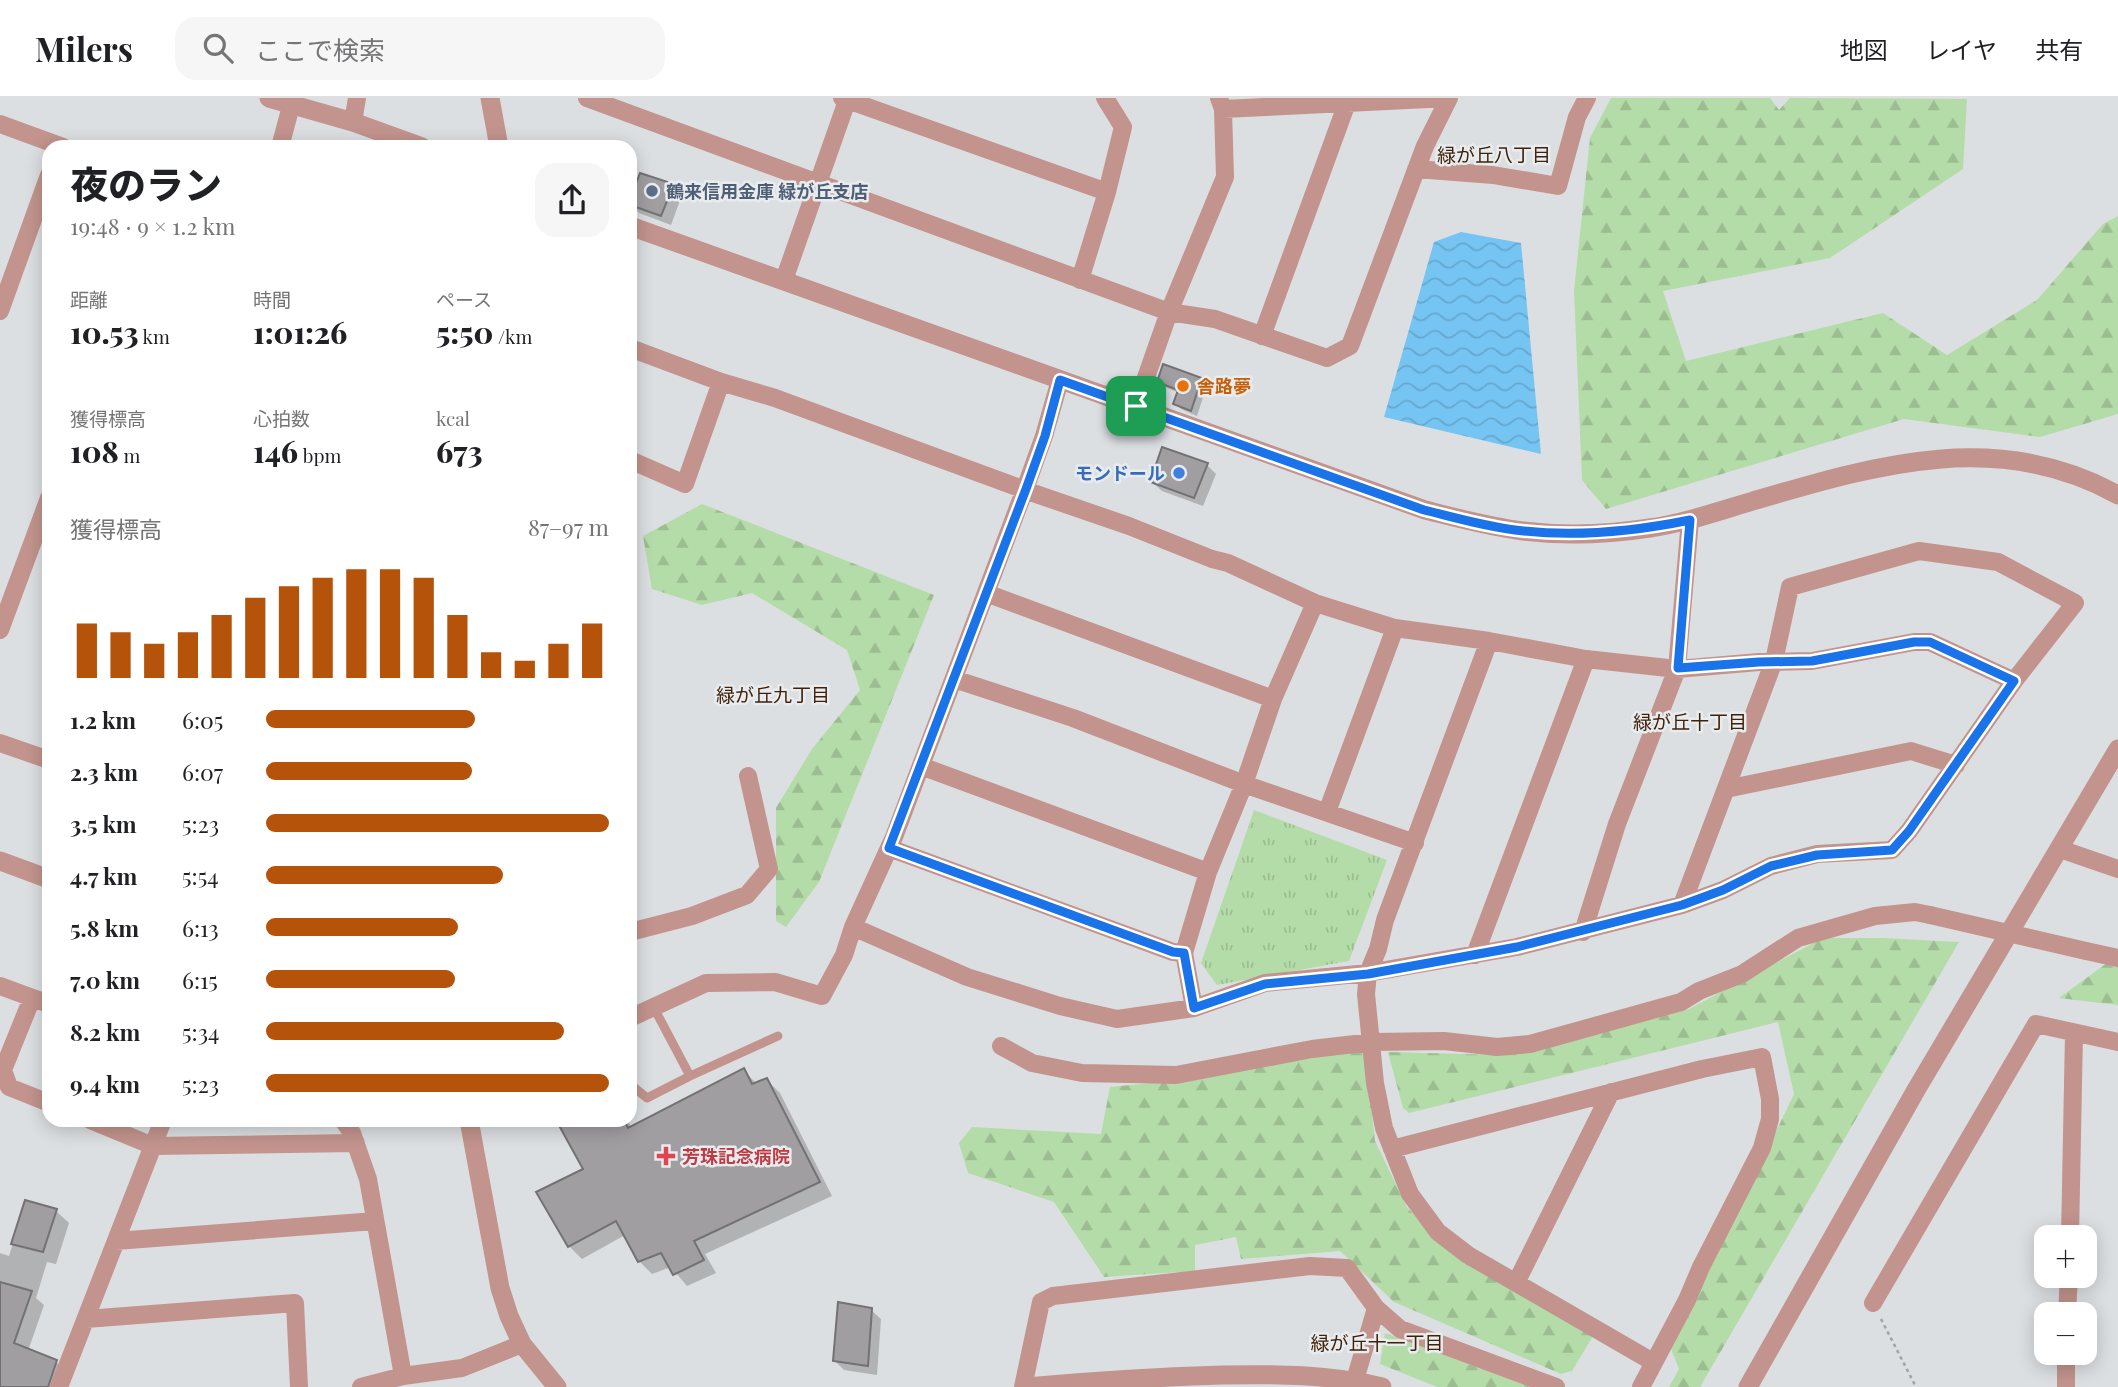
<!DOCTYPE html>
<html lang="ja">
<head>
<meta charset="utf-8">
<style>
	body { margin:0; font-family:"Playfair Display","Noto Sans JP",serif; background:#f6f6f6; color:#202124; height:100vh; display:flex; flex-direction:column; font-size:26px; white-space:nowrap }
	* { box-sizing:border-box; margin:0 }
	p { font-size:23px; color:#757577 }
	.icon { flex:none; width:38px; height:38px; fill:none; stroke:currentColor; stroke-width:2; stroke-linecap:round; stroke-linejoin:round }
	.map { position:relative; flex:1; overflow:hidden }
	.side { position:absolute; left:42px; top:42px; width:595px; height:987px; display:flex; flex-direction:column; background:#fff; border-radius:21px; box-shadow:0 4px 18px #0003 }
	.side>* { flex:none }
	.controls { position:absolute; left:2034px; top:1127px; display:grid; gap:14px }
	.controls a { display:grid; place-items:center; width:63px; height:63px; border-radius:14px; background:#fff; box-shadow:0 4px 18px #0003; font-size:35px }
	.pin { position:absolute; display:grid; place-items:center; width:60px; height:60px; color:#fff; margin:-30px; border-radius:14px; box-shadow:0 4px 10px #0006 }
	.round { display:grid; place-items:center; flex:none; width:74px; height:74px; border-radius:21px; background:#f6f6f6 }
	.headline { display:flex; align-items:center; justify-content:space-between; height:119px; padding:0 28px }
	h1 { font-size:38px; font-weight:800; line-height:52px }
	.stats { display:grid; grid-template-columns:repeat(3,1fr); gap:10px; height:119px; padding:7px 28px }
	.stats div { display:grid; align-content:center }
	.stats b { font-size:30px; font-weight:800 }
	.stats small { font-size:19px; font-weight:400 }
	.stats p { font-size:19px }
	.chart { height:196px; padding:14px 28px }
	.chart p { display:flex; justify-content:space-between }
	.chart svg { width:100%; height:126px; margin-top:7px; stroke:#b45309; stroke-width:6 }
	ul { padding:0 28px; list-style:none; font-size:23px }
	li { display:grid; grid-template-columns:112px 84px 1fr; align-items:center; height:52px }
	li i { height:18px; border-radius:9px; background:#b45309 }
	header { display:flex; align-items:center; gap:42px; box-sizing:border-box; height:98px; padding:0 35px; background:#fff; border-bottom:2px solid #e0e0e0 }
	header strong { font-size:33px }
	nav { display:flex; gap:38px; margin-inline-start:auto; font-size:24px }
	.search { width:490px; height:63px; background:#f6f6f6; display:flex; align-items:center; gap:18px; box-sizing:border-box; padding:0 24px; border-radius:21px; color:#757577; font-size:26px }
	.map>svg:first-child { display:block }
	.forest { fill:url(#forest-firs) }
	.park { fill:url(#park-tufts) }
	.water { fill:url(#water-waves) }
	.shadow { fill:#0003 }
	.building { fill:#a19ea1; stroke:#747175; stroke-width:2 }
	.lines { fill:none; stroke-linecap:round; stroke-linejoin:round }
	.path { stroke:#a2a4a7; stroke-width:2.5; stroke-dasharray:3.5 3.5; stroke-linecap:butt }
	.service { stroke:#c2948d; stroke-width:9 }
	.minor { stroke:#c2948d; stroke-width:18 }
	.tertiary { stroke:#c2948d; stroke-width:19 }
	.minor-bridge { stroke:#c2948d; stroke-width:18 }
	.route-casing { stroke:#fff; stroke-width:14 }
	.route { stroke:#1a73e8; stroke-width:9 }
	.service-dot { fill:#5c6f8a; stroke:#e9ecef; stroke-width:2.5 }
	.food-dot { fill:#e8710a; stroke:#e9ecef; stroke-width:2.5 }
	.shop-dot { fill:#3f7fe0; stroke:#e9ecef; stroke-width:2.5 }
	.health-dot { fill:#e0444e; stroke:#e9ecef; stroke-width:2.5 }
	.labels { text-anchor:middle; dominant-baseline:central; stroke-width:5; stroke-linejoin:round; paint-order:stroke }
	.service-label { font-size:18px; font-weight:bold; fill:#4e5e75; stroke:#e9ecef; text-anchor:start }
	.food-label { font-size:18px; font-weight:bold; fill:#c56008; stroke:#e9ecef; text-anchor:start }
	.shop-label { font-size:18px; font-weight:bold; fill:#366cbe; stroke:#e9ecef; text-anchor:end }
	.health-label { font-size:18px; font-weight:bold; fill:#be3a42; stroke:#e9ecef; text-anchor:start }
	.neighbourhood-label { font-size:19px; fill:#402107; stroke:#e9ecef }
</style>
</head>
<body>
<header>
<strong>Milers</strong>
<div class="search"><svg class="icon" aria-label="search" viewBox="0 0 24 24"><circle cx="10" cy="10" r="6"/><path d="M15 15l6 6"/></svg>ここで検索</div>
<nav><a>地図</a><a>レイヤ</a><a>共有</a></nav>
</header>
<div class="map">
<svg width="2118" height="1289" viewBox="0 0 2118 1289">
	<defs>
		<pattern id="forest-firs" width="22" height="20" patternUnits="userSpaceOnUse" patternTransform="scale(1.75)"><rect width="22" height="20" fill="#b4dca8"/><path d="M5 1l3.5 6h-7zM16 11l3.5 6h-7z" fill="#9bbd91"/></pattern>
		<pattern id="park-tufts" width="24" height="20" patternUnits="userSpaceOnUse" patternTransform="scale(1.75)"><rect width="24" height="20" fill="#b4dca8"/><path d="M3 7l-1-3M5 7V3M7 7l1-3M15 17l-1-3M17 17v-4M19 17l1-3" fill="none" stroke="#9bbd91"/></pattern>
		<pattern id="water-waves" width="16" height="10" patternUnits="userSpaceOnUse" patternTransform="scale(1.75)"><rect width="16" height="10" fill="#75c4f2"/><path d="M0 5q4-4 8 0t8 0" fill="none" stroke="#65a8d0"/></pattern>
	</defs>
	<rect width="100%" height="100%" fill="#dcdfe2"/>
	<path class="forest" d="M1611 0H1770L1779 12 1790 0 1967 1 1963 71 1830 160 1663 193 1686 263 1883 215 1947 257 2037 202 2103 126 2118 118V316L2040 339 1904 321 1606 411 1582 382 1574 193 1590 40Z
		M702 406 934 497 819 784 786 829 776 823V710L812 651 860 592 847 552 752 495 702 507 652 491 643 438Z
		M1823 840H1883L1959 844 1700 1289H1669L1679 1271 1671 1251 1794 996 1778 924 1409 1015 1403 1010 1388 954 1501 957 1689 911Z
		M2118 857V907L2059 900Z
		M1365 950 1375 1043 1407 1109 1437 1141 1593 1238 1572 1273 1561 1276 1394 1204 1340 1153 1241 1161 1236 1139 1195 1147V1173L1104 1179 1054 1104 968 1075 959 1045 972 1029 1101 1036 1110 989 1171 983Z
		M1385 1235 1530 1289H1437L1380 1266Z"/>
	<path class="park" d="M1254 712 1387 762 1349 863 1217 887 1201 865Z"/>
	<path class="water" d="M1461 134 1521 145 1541 356 1384 319 1434 144Z"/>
	<path class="shadow" d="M673 88 682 97 671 127 639 115 630 106Z
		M630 169 635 174 630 189Z
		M1201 281 1207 287 1197 318 1181 311 1175 305 1179 295 1165 289 1159 283Z
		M1207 367 1216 376 1203 408 1162 393 1152 384Z
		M743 972 757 986 767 982 780 995 832 1098 705 1156 716 1175 687 1188 671 1169 652 1176 639 1163 625 1137 582 1161 569 1148 585 1072 558 1022H627L632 1030Z
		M26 1104 56 1113 69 1125 56 1166 47 1164 36 1200 44 1207 28 1253 56 1264 69 1277 64 1289H0V1155L9 1158Z
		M871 1212 881 1221 877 1277 844 1272 834 1262Z"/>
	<path class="building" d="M640 75 674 86 661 118 630 107V101Z
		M1163 266 1202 280 1191 313 1173 306 1178 292 1157 284Z
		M1162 349 1208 365 1194 400 1150 384Z
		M744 970 752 986 767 980 820 1084 694 1143 704 1162 673 1177 661 1155 638 1164 616 1123 568 1149 536 1094 583 1071 556 1022H624L628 1030Z
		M25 1102 57 1111 43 1154 11 1146Z
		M0 1184 32 1193 14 1245 57 1262 48 1289H0Z
		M838 1204 872 1210 868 1268 833 1263Z"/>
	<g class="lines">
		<path class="path" d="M1881 1221 1916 1289"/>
		<path class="service" d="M690 978 778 938
			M630 986 647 1000 690 978 653 908"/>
		<path class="minor" d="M587 0 1169 214 1215 221 1327 260 1350 248 1425 48 1449 0
			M842 0 1107 94
			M1223 11 1449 0
			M353 24 357 0
			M0 26 63 49
			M280 49 291 8
			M1416 71 1493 77 1558 88 1577 19 1587 0
			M784 182 848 0
			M1080 182 1107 94 1123 29 1105 0
			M0 213 49 77
			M1262 238 1347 5
			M630 250 721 284 775 300 1036 396 1129 428 1212 461 1228 465 1315 505 1395 530 1489 543 1586 561 1677 571 1759 564 1812 563 1914 544H1930L2014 583 1909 733 1892 752 1817 756 1771 768 1723 792 1682 807 1517 849 1368 875 1265 885 1194 910 1117 921 1060 908 967 879 853 829
			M1136 308 1169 214 1225 79 1223 11 1219 0
			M630 362 685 386 721 284
			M986 495 1273 601
			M0 532 49 400
			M1489 543 1385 822 1378 851 1368 875 1366 896 1375 985 1384 1030 1410 1096 1438 1134 1468 1157 1653 1264
			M954 581 1073 620 1244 686 1415 745
			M0 645 49 662
			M921 668 1208 774
			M1726 691 1911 653 1956 667
			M1327 714 1395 530
			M889 750 1173 854 1184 855
			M2060 751 2118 771
			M1682 807 1774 563 1790 489 1919 453 1998 464 2075 505 2014 583
			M630 834 692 818 747 797 769 771 748 678
			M1583 834 1617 726 1677 571 1690 422
			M2086 853 2118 860
			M1475 857 1586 561
			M0 888 49 906
			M32 900 3 972 9 989 49 1005
			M1194 910 1184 855 1208 774 1244 686 1273 601 1315 505
			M630 920 706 885 775 884 822 898 844 857 853 829 894 739 1025 391 1044 338 1060 282
			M1001 948 1032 965 1082 975 1176 977 1312 951 1372 944 1444 943 1497 949 1530 946 1681 904 1699 893 1742 876 1798 840 1875 818 1915 814 1930 817
			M90 1022 153 1048 356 1045
			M343 1022 352 1035 368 1081 403 1278
			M1392 1051 1702 971 1762 959 1770 1001V1021L1762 1050 1701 1169 1687 1202 1641 1289
			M2070 1139 2074 935
			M116 1143 375 1123
			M1516 1185 1611 994
			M1873 1205 2036 926 2118 944
			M2067 1216 2069 1178
			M86 1221 295 1205 299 1289
			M59 1289 163 1022
			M361 1289 403 1278 462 1270 522 1246
			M1023 1289 1041 1204 1053 1198 1310 1168 1347 1170 1376 1210 1400 1231 1556 1289
			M1353 1289 1376 1210
			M2066 1289V1255"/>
		<path class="tertiary" d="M269 0 353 24 422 49
			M490 0 499 49
			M630 128 1425 412C1457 420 1490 429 1523 433 1564 438 1610 436 1650 430 1685 425 1719 413 1753 403 1876 367 1998 330 2118 397
			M0 763 49 781
			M469 1022 500 1190 509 1218 522 1246 557 1289
			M1026 1289C1092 1283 1157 1279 1223 1277 1277 1276 1329 1276 1382 1289
			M1748 1289 1916 992 2118 651"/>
		<path class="minor-bridge" d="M1930 817 2086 853"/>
	</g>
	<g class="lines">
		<defs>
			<path id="route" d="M1060 282 1424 412C1457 420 1491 430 1524 433 1580 439 1636 433 1690 422L1678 570 1759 564 1812 563 1914 544H1930L2014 583 1909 733 1892 752 1817 757 1771 768 1723 792 1682 807 1517 849 1368 876 1265 886 1194 910 1184 855 1173 854 889 750 1026 391 1045 338Z"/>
		</defs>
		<use href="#route" class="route-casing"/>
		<use href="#route" class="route"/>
	</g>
	<circle class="service-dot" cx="652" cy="93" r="7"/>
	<circle class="food-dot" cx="1183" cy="288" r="7"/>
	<circle class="shop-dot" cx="1179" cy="375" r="7"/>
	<path class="health-dot" d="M662.5 1047.5h7v7h7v7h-7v7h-7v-7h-7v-7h7z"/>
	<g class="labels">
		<g class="service-label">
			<text x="666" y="93">鶴来信用金庫 緑が丘支店</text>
		</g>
		<g class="food-label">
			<text x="1197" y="288">舎路夢</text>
		</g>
		<g class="shop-label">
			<text x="1165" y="375">モンドール</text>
		</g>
		<g class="health-label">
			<text x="682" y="1058">芳珠記念病院</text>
		</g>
		<g class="neighbourhood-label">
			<text x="1494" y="56">緑が丘八丁目</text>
			<text x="773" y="596">緑が丘九丁目</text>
			<text x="1690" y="623">緑が丘十丁目</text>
			<text x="1377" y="1244">緑が丘十一丁目</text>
		</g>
	</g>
</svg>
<div class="controls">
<a>+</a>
<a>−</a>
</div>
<div class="pin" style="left:1136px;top:308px;background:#1e9e55"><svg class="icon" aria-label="arrive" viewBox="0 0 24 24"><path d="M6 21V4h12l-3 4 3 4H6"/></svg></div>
<section class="side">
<div class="headline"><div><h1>夜のラン</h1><p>19:48 · 9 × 1.2 km</p></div><a class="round"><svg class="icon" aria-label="share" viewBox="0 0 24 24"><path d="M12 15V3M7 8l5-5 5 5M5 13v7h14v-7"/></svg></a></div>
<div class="stats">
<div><p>距離</p><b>10.53<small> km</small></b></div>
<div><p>時間</p><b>1:01:26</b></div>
<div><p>ペース</p><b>5:50<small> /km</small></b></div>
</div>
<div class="stats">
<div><p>獲得標高</p><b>108<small> m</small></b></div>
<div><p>心拍数</p><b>146<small> bpm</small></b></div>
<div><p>kcal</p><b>673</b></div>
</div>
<div class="chart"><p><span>獲得標高</span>87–97 m</p>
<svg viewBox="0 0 160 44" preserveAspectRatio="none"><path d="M5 44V25M15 44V28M25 44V32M35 44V28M45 44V22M55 44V16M65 44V12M75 44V9M85 44V6M95 44V6M105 44V9M115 44V22M125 44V35M135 44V38M145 44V32M155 44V25"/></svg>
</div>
<ul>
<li><b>1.2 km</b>6:05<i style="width:61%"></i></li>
<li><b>2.3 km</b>6:07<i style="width:60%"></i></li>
<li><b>3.5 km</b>5:23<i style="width:100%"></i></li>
<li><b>4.7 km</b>5:54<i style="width:69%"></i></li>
<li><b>5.8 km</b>6:13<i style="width:56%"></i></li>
<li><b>7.0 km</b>6:15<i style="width:55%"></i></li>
<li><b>8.2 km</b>5:34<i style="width:87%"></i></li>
<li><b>9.4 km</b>5:23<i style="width:100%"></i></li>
</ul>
</section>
</div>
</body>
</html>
